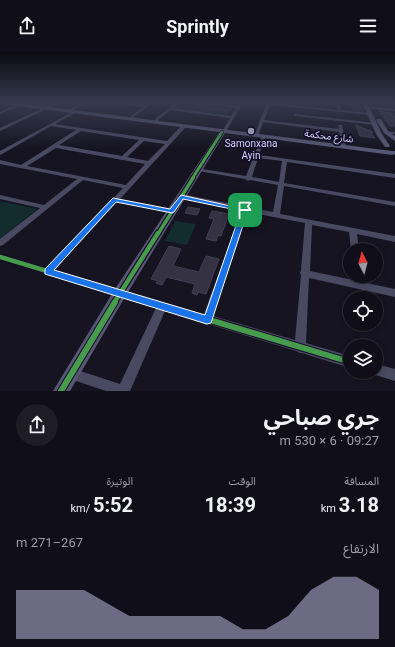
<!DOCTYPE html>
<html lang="ar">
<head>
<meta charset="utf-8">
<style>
	body { margin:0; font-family:Roboto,"Noto Sans Arabic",sans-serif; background:#1e1d26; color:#f1f3f6; direction:rtl; height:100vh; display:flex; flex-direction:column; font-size:15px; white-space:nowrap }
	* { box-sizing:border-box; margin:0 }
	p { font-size:13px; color:#9c9ca2 }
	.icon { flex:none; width:22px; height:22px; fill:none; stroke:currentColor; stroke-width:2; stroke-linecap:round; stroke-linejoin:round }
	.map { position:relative; height:339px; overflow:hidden; direction:ltr }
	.panel { display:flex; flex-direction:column; background:#100f19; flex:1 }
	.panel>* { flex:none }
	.needle { width:26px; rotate:354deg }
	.controls { position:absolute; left:343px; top:191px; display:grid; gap:8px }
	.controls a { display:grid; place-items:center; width:40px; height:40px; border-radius:50%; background:#100f19; box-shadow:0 2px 6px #0003,0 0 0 1px #302f38; font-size:20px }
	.pin { position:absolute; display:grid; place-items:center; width:34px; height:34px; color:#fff; margin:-17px; border-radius:8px; box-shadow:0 2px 6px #0006 }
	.round { display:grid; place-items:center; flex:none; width:42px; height:42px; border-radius:21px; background:#1e1d26 }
	.summary { display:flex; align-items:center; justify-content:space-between; height:68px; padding:0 16px }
	h1 { font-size:22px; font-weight:700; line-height:30px }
	.metrics { display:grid; grid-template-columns:repeat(3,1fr); gap:6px; height:68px; padding:4px 16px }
	.metrics div { display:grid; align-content:center }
	.metrics b { font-size:20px; font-weight:700 }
	.metrics small { font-size:11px; font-weight:400 }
	.metrics p { font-size:11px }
	.chart { height:112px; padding:8px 16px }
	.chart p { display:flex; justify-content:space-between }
	.chart svg { width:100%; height:72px; margin-top:4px; fill:#9591b1; opacity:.7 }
	header { display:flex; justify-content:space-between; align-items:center; height:52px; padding:0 16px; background:#100f19; font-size:18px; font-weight:700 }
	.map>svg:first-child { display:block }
	.green { fill:#132c2d }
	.building { fill:#343243; stroke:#433f54 }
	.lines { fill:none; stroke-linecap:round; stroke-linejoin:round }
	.street { fill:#4a4962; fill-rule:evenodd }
	.secondary { fill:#575674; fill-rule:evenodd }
	.cycleway-far4-casing { stroke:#130f26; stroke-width:4 }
	.cycleway-far3-casing { stroke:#130f26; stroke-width:5 }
	.cycleway-far2-casing { stroke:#130f26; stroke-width:6 }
	.cycleway-far1-casing { stroke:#130f26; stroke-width:7 }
	.cycleway-casing { stroke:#130f26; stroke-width:8 }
	.cycleway-far4 { stroke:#469c4c; stroke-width:2.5 }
	.cycleway-far3 { stroke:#469c4c; stroke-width:3 }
	.cycleway-far2 { stroke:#469c4c; stroke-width:3.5 }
	.cycleway-far1 { stroke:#469c4c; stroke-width:4.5 }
	.cycleway { stroke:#469c4c; stroke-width:6 }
	.route { fill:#1a73e8; stroke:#fff; fill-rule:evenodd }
	.poi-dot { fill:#9591b1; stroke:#130f26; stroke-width:1.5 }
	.labels { text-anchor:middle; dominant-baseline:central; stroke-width:3.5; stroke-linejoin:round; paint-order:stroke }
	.far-street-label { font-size:10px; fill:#d9d4ff; stroke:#130f26 }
	.far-poi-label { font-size:10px; fill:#d9d4ff; stroke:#130f26 }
</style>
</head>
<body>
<header><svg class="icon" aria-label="menu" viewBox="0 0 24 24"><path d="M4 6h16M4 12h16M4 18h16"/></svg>Sprintly<svg class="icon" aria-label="share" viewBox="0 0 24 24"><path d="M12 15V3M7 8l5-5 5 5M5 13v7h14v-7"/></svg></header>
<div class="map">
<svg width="395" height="339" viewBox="0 0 395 339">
	<rect width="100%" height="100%" fill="#161421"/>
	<path class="green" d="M181 50H184L232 56 227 63 173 57Z
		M0 149 37 157 0 187Z
		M175 169 196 172 187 193 165 189Z"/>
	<path class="building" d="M351 50H359L363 59 353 58Z
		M379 59 391 61 395 65V74H390Z
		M356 73 373 80 371 81 375 86 360 84Z
		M188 155 200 157 197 163 185 161Z
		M212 159 229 162 221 184 218 183 216 189 206 187 214 167 209 166Z
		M169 194 181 197 173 214 199 220 206 204 219 207 206 242 198 240 197 243 192 241 195 232 166 225 162 233 156 231 158 229 151 227Z"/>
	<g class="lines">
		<path class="street" d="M55 50H59L50 55 47 54Z
			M84 50H88L73 58 70 57Z
			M107 50H117L146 53 150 50H154L132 66 130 65 131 64 143 55Z
			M176 50H180L173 56 231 64 236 56 190 50H200L237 54 239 50H243L227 78 225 79 223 78 230 66 170 58 157 69H155V67Z
			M267 50 337 58 335 50H339L341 58 371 61 373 62 371 63 270 53 264 68 339 77 338 73H342L346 93 344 94 342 93 339 80 263 70 259 82 255 83V82Z
			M19 51 22 52 0 62V60Z
			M45 55 48 56 0 79V76Z
			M372 55 395 57V59L371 57 370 56Z
			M74 59H75V61L55 72 167 89 181 74H185V76L120 147 172 157 175 159 172 161 117 150 55 218 204 262 242 158 181 146 178 144 181 142 273 160 278 133 250 128 248 129 245 127 198 119 195 117 196 116 246 124 261 86 263 85 265 86 259 103 395 122V126L287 110 284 131 395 150V154L284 134 280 162 395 184V190L357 182 359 198H351L349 180 312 173 310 219 353 228V224H361L362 230 395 237V245L309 226 306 291 350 304V316L302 301H300L296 299 208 272 207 273 165 259 130 339H106L67 326 65 322 67 318 71 316 120 332 156 256 0 208V202L47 216 123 136 83 128 3 193 0 194V187L40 156 0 147V143L44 153 77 127 0 112V108L21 113 76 78 51 74 2 102 0 103V99ZM81 79 139 88 122 104 59 93ZM144 89 165 92 148 109 127 105ZM56 96 145 112 126 133 27 114ZM258 106 282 109 279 130 252 125ZM248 160 305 171 301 218 300 221 301 223 295 288 213 264Z
			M295 62 376 71 378 72 376 73 294 64V62Z
			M384 79 395 80V82L384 81Z
			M376 312 395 317V329L372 322 371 320H376Z"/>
		<path class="secondary" d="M0 50H13L392 99H395V102L392 103 225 81 125 245 70 339H53L115 237 219 80 2 52Z
			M362 50H367L382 82 390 94 389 95H385L376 82Z
			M377 67H381L388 79 395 84V89L384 81 376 68Z"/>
		<defs>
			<path id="cycleway-far4" d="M219 84 222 80"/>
			<path id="cycleway-far3" d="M192 127 220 83"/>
			<path id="cycleway-far2" d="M158 182 193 126"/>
			<path id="cycleway-far1" d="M0 205 153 251
				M114 251 158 181"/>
			<path id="cycleway" d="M150 250 350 310
				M61 339 115 250"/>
		</defs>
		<use href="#cycleway-far4" class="cycleway-far4-casing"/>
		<use href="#cycleway-far3" class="cycleway-far3-casing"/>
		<use href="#cycleway-far2" class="cycleway-far2-casing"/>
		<use href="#cycleway-far1" class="cycleway-far1-casing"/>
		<use href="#cycleway" class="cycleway-casing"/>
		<use href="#cycleway-far4" class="cycleway-far4"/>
		<use href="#cycleway-far3" class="cycleway-far3"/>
		<use href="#cycleway-far2" class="cycleway-far2"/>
		<use href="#cycleway-far1" class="cycleway-far1"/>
		<use href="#cycleway" class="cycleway"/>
	</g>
	<linearGradient id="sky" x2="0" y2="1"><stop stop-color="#0c0b12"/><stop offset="0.52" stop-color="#363a4e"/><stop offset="1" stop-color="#363a4e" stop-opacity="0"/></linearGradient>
	<rect width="395" height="97" fill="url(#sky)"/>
	<path class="route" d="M181 143 248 158 211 271 207 272 45 222V217L113 146 170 157ZM183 147 241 159 205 263 54 218 116 150 172 161 174 160Z"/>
	<circle class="poi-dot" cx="251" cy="79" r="4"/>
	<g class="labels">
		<g class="far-street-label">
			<text transform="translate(329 84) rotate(7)">شارع محكمة</text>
		</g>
		<g class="far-poi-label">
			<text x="251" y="91">Samonxana<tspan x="251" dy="12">Ayin</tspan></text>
		</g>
	</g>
</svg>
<div class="controls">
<a><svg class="needle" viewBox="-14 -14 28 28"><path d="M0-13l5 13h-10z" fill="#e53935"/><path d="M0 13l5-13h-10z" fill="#9c9ca2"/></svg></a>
<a><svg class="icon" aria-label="locate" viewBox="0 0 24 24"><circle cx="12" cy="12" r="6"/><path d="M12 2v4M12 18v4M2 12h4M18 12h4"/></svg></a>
<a><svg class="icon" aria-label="layers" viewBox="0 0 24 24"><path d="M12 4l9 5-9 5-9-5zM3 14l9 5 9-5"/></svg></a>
</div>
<div class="pin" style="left:245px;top:158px;background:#1e9e55"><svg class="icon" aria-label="arrive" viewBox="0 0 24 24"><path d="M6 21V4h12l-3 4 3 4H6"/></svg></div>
</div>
<section class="panel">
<div class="summary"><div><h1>جري صباحي</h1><p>09:27 · 6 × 530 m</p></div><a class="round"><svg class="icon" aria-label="share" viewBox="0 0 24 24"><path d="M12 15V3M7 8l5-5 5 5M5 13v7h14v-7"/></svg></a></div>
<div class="metrics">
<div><p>المسافة</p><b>3.18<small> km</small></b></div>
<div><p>الوقت</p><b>18:39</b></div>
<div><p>الوتيرة</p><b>5:52<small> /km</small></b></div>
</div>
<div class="chart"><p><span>الارتفاع</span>267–271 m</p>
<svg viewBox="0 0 160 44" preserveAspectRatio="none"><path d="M0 44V14L10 14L20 14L30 14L40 22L50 30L60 30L70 30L80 30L90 30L100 38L110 38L120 30L130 14L140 6L150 6L160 14V44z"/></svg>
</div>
</section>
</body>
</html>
